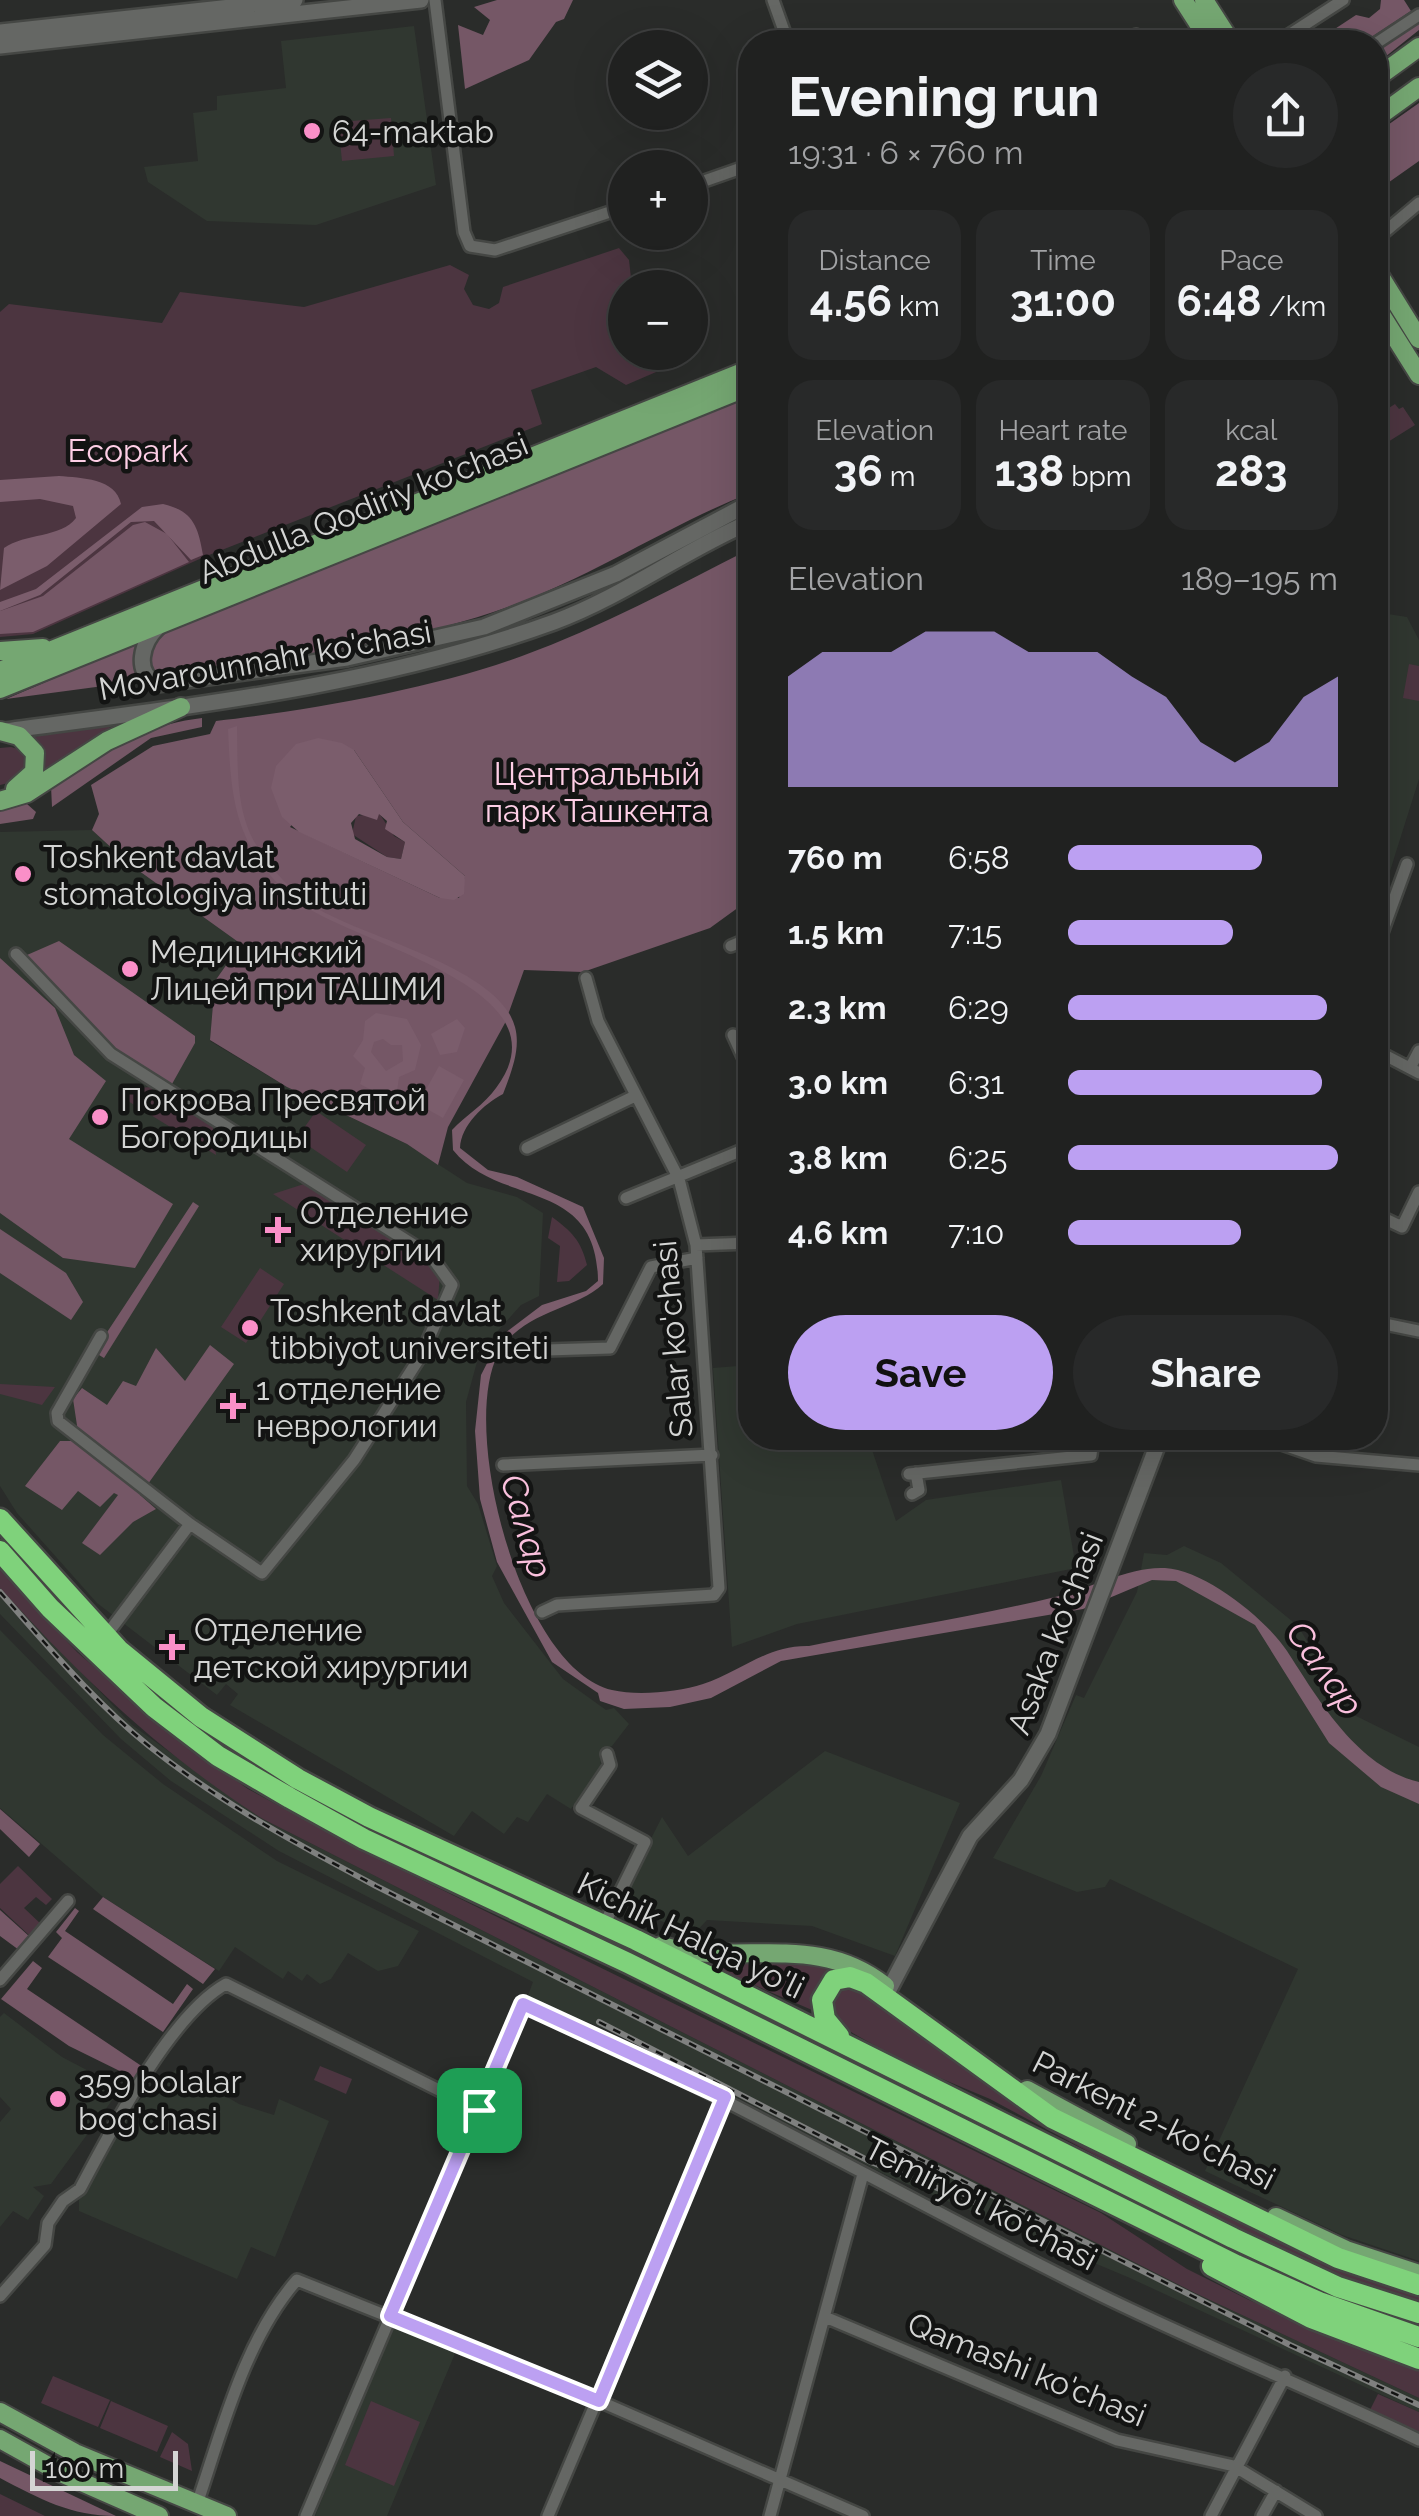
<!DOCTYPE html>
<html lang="en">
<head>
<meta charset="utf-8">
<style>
	body { margin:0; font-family:Raleway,sans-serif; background:#282929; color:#f1f3f6; height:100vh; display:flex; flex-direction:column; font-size:38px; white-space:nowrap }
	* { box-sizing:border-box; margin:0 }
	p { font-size:32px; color:#a2a3a5 }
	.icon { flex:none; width:55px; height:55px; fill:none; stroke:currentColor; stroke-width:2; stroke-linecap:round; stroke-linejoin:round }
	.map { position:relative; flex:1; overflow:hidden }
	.drawer { position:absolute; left:738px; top:30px; width:650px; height:1420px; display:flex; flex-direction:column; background:#202120; border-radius:40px; box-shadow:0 10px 40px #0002,0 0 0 2px #3d3e3e }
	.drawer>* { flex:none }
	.fabs { position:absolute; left:608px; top:30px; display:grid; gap:20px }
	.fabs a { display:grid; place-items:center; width:100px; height:100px; border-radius:50%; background:#202120; box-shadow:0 10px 40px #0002,0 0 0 2px #3d3e3e; font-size:50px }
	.scale { position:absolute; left:30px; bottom:25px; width:148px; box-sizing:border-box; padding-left:10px; border:5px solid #d4d5d4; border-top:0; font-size:28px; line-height:35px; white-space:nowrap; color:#d4d5d4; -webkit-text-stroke:8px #131413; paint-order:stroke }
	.pin { position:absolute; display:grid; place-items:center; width:85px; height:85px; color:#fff; margin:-42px; border-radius:20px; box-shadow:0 5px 15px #0006 }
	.round { display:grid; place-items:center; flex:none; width:105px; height:105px; border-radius:52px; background:#282929 }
	.summary { display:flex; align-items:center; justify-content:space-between; height:170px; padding:0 50px }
	h1 { font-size:55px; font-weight:700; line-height:75px }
	.figures { display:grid; grid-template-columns:repeat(3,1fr); gap:15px; height:170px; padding:10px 50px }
	.figures div { display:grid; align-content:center; border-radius:25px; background:#282929; text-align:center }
	.figures b { font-size:42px; font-weight:700 }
	.figures small { font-size:28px; font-weight:400 }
	.figures p { font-size:28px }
	.chart { height:280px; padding:20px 50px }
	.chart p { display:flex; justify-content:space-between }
	.chart svg { width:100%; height:180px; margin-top:10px; fill:#bca0f2; opacity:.7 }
	.cta { display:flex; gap:20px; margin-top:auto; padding:20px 50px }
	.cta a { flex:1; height:115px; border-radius:60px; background:#bca0f2; color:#111; font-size:40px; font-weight:700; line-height:115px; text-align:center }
	.cta a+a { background:#282929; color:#f1f3f6 }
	ul { padding:0 50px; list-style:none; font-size:32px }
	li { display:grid; grid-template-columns:160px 120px 1fr; align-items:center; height:75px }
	li i { height:25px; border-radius:12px; background:#bca0f2 }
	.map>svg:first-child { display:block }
	.built { fill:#303730 }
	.green { fill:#4c3540 }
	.forest { fill:#755766; fill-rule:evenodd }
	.water { fill:#7b5d6c; fill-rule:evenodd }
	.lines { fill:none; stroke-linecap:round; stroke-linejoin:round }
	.street-casing { stroke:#454744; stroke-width:16 }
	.secondary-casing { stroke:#454744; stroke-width:20 }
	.primary-casing { stroke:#454744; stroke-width:22 }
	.highway-casing { stroke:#454744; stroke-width:25 }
	.street { stroke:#656764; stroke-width:11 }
	.secondary { stroke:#656764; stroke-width:15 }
	.primary { stroke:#75a772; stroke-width:18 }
	.highway { stroke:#7fd27b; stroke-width:20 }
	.rail-casing { stroke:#7f807f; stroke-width:6 }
	.rail { stroke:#131413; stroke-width:2.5; stroke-dasharray:8; stroke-linecap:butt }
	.route-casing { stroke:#fff; stroke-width:20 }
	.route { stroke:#bca0f2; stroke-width:12 }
	.poi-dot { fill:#fa8fc8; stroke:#131413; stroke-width:4 }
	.labels { text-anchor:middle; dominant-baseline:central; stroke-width:9; stroke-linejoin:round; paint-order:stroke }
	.poi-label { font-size:32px; fill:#d4d5d4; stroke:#131413; text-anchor:start }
	.park-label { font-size:32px; fill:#fecfe6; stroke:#131413 }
	.street-label { font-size:32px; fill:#d4d5d4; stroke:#131413 }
	.water-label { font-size:35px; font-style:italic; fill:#fac0dd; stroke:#131413 }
</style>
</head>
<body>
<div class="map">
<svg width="1419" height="2516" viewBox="0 0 1419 2516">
	<rect width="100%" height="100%" fill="#2a2c2a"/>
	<path class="built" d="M414 26 436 185 316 225 207 221 148 182 144 167 198 161 193 113 217 110V96L286 88 281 41Z
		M1375 612 1407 617 1419 640V779L1390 871 1375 867Z
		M92 830 128 863 241 944 215 981 210 1041 287 1087 407 1144 467 1183 517 1197 543 1213 539 1296 521 1305 480 1351 466 1402 467 1486 478 1504 497 1566 492 1576 504 1603 563 1679 606 1710 614 1708 629 1724 612 1746 600 1751 601 1766 571 1809 547 1794 528 1822 517 1817 504 1834 472 1811 454 1836 230 1705 238 1694 226 1684 217 1695 97 1603 17 1513 0 1486V832Z
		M750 1365V1438H868L896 1521 926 1500 1061 1480 1076 1568 797 1624 732 1647 713 1368Z
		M1184 1546 1221 1563 1298 1626 1350 1713 1419 1747V2261L1342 2235 1205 2171 1298 1969 1110 1879 1105 1887 1077 1892 993 1858 1041 1776 1076 1695 1084 1698 1137 1592 1144 1553 1167 1555Z
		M0 1588 132 1725 263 1819 1195 2293 1419 2398V2412L1130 2278 888 2176 610 2031 527 1998 533 1982 279 1851 171 1781 121 1739 0 1614Z
		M0 1630 103 1735 163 1784 277 1861 419 1931 398 1966 378 1971 348 1953 331 1979 320 1984 307 1974 302 1981 288 1971 283 1979 235 1947 219 1971 103 1897 0 1808Z
		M825 1751 960 1803 895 1956 812 1926 707 1920 694 1934 618 1904 662 1817 688 1856Z
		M4 2013 62 2057 121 2088 51 2184 33 2187 44 2196 28 2220 13 2211 0 2227V2122L11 2109 0 2097V2017Z
		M178 2068 239 2104 274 2115 279 2099 329 2121 275 2257 251 2247 237 2279 79 2211V2196L133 2105Z
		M396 2319 459 2344 387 2516H315Z"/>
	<path class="green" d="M391 118 394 156 342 161 338 122Z
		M619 248 629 260 632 287 625 288V352L665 353 670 366 626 385 596 367 531 390 542 424 204 557 33 634 0 637V312L9 304 162 323 180 292 304 307 450 265 469 275 464 289 473 305 489 309 499 303 503 287Z
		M1395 404 1399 409 1403 407 1415 425 1375 450V417Z
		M1409 664 1419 666V701L1403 698Z
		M115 724 38 777 39 748 32 737Z
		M11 747 22 750 29 763 17 781 0 785V748Z
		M379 813 394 836 405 842 401 859 387 857 352 834 356 816Z
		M150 1087 213 1127 216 1155 123 1098 139 1088Z
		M316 1111 366 1145 347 1172 297 1138Z
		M304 1184 433 1265 440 1273 438 1300 273 1194Z
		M552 1217C571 1231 581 1240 587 1265L569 1281 557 1282 560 1246 548 1238Z
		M260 1268 284 1284 246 1343 221 1327Z
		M0 1384 55 1387 42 1405 0 1394Z
		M0 1569 77 1652 174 1736 248 1789 367 1853 1101 2213 1187 2269 1249 2300 1419 2370V2398L1195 2293 263 1819C161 1754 81 1677 0 1588Z
		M18 1866 52 1899 46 1905 36 1897 24 1908 42 1925 31 1937 0 1908V1884Z
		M701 1962 802 1963 849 1969 822 1979 812 2010Z
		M843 1984 862 1990C1030 2123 1217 2223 1419 2294V2305L1361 2286 1196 2209 990 2099 909 2065 835 2023 826 1997Z
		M320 2066 352 2079 346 2094 314 2080Z
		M53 2376 110 2400 98 2427 41 2403Z
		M1378 2394 1419 2412V2435L1369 2412Z
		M111 2401 168 2426 157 2452 100 2428Z
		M371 2401 420 2422 394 2486 345 2465Z
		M172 2432 188 2444 192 2471 160 2457Z
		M0 2494 45 2516H0Z"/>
	<path class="forest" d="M497 0H573L564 19 556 22 529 60 465 89 458 25 483 35 490 20 474 7Z
		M1381 0H1404L1411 11 1364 42H1315L1356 15 1369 18 1380 9Z
		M1419 21V30L1375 65V49Z
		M1419 103V161L1375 192V134Z
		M750 392V493C667 526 593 576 508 607 395 647 273 660 156 678L150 670 151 653 161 634Z
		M145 522 167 534 189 562 33 632 0 634V611L43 596 133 525Z
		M750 549V899L710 928 583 972 524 970 505 1023 448 1127 438 1165 407 1144 287 1087 210 1040 215 981 241 944 128 863 92 830 99 814 91 785 153 746 210 734 216 721C307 711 437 688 522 656 601 627 675 587 750 549ZM354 750 403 822 465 876 459 898H440L290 827Z
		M144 640 141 681 6 699Z
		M202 718V727L151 738 52 807 51 786C101 753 142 725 202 718Z
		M27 804 36 812 33 819 0 824V806Z
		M59 941 195 1036V1043L172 1084 116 1050 27 955Z
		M0 958 55 1008 74 1055 106 1081 69 1139 173 1204 135 1268 63 1258 0 1213Z
		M193 1202 199 1206 104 1358 94 1352Z
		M0 1229 66 1273 83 1302 71 1320 0 1273Z
		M210 1345 234 1364 140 1495 156 1509 133 1522 100 1555 82 1543 118 1495 114 1493 100 1507 78 1491 62 1510 25 1486 60 1441H72L78 1432 73 1399 82 1388 107 1405 123 1381 136 1386 156 1348 185 1381Z
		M0 1809 40 1844 29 1857 0 1829Z
		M103 1897 215 1969 203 1984 93 1909Z
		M75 1908 79 1911 65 1931 173 2004 187 1984 193 1989 163 2032 48 1957 62 1938 56 1932Z
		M0 1910 30 1937 19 1950 0 1936Z
		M33 1961 42 1968 27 1989 143 2067 134 2078 69 2046 1 1999Z
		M0 2461 116 2516C71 2516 40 2499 0 2478Z"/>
	<path class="water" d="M59 476C81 478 116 478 121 504L47 566 0 590 4 548C25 533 61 538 76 518L73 506 40 499 0 502V480Z
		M163 504C193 511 198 526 203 555L191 560 154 521 131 522 40 595 0 611V602L36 589 142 507Z
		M237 726C238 766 235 812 257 846 272 870 292 892 315 907 364 938 499 967 515 1027 521 1049 511 1073 503 1094 484 1104 461 1125 460 1148L488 1170 517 1177 583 1207 604 1258 603 1284C574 1311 521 1311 498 1354 459 1430 521 1669 612 1690 638 1696 678 1692 703 1684 742 1671 767 1645 809 1646 891 1629 974 1617 1055 1597 1089 1589 1130 1566 1165 1568 1205 1570 1266 1619 1287 1651 1319 1700 1357 1767 1419 1782V1804L1381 1787 1329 1743 1255 1625 1176 1581 1152 1580 1083 1609 781 1661 711 1698 670 1707 624 1709 600 1701 598 1693 552 1662 497 1562 480 1499 475 1431 481 1375 501 1336 542 1305 586 1291 598 1281C597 1176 499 1208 453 1150L452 1130C465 1116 485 1104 496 1088 575 983 338 943 288 894 234 842 231 799 228 729Z
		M318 738 342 743 354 750 403 822 465 876 464 894 454 900 440 898 299 832 282 817 271 788 276 766 296 744ZM359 814 377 820 379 814 387 821 385 829 405 842 401 859 387 857 355 839 351 823Z
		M376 1013 407 1019 421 1045 415 1070 399 1077 396 1099 390 1100 360 1084 365 1068 353 1056 363 1040 365 1021ZM383 1039 391 1045H402L403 1061 386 1071 371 1052 374 1042Z
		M457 1019 465 1028 457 1052 440 1055 431 1034Z
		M439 1066 464 1080 443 1118 418 1104Z"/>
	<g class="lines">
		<defs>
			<path id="street" d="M435 0 464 232 470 246 495 250 625 207
				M773 0 788 42
				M1114 42 1136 35
				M1278 42 1343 0
				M1375 44 1419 15
				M690 186 750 165
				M1375 240 1419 203
				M731 946 750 938
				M1375 952 1407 864
				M16 954 111 1054 431 1256 452 1285 422 1354 354 1460 262 1573 190 1524 58 1421 57 1413 101 1336
				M733 1035 750 1072
				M1375 1050 1419 1073
				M1410 1068 1419 1051
				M527 1148 635 1096
				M626 1198 750 1147
				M1379 1216 1402 1227 1419 1192
				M696 1245 750 1243
				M1375 1322 1419 1331
				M547 1350 610 1348 651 1267 697 1258
				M1264 1438 1316 1456 1419 1465
				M503 1465 712 1455
				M909 1474 1091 1455 1093 1438
				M912 1494 919 1490 916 1473
				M542 1612 557 1605 714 1595 719 1588 696 1245 679 1179 598 1021 586 978
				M105 1637 190 1524
				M604 1925 645 1842 581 1808 610 1765 607 1754
				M0 1980 68 1901
				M0 2296 45 2245 48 2223 63 2201 80 2189C111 2131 170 2015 226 1984L479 2110
				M825 2317 1117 2440 1234 2466 1316 2516
				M197 2504C222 2430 245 2339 297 2280L599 2401 863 2516
				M306 2516 523 2004C719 2090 903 2198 1096 2293 1202 2345 1312 2389 1419 2440
				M548 2516 725 2097
				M770 2516 863 2174
				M1211 2516 1285 2376
				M1262 2516 1276 2491"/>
			<path id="secondary" d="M0 32 295 0
				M0 46 421 0
				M158 627C142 642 133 672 157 684L347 658 484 627 616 574 750 503
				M5 731C190 706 378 686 554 622 624 596 683 551 750 522
				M885 1997 970 1836 1021 1780 1048 1734 1160 1438"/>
			<path id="primary" d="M1183 0 1210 42
				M1204 0 1231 42
				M1375 79 1419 47
				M1375 119 1419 87
				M1375 268 1419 339
				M1375 305 1419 375
				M0 651 43 648
				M0 671 750 369
				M0 689 750 386
				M0 731 19 736 35 753 34 772 15 789
				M0 801 27 793 107 741 181 707
				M661 1946C741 1967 816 1931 885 1986
				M1027 2090 1127 2144
				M1276 2217 1346 2250 1419 2274
				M0 2412 75 2453 227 2516
				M0 2439 61 2473 159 2516"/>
			<path id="highway" d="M0 1519 119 1650 201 1717 298 1779 369 1817 636 1940 1233 2238 1338 2287 1419 2313
				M0 1551 50 1608 154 1707 218 1756 290 1798 364 1839 628 1963 1236 2265 1319 2302 1419 2337
				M839 2036 825 2019 822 2000 834 1980 850 1977 866 1983 1052 2118 1338 2258 1419 2285
				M1212 2266 1311 2318 1419 2359"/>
		</defs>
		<use href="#street" class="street-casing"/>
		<use href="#secondary" class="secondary-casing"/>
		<use href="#primary" class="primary-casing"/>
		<use href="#highway" class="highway-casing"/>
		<use href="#street" class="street"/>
		<use href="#secondary" class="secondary"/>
		<use href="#primary" class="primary"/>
		<use href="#highway" class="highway"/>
		<defs>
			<path id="rail" d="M0 1592C47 1645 93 1701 149 1746 219 1802 297 1844 376 1886L1290 2345 1419 2405
				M599 2022 871 2162 973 2202"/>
		</defs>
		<use href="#rail" class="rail-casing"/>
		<use href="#rail" class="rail"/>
	</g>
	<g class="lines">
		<defs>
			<path id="route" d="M523 2004 725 2097 599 2401 390 2316Z"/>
		</defs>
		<use href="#route" class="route-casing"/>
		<use href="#route" class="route"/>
	</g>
	<g class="poi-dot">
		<circle cx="312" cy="131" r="10"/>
		<circle cx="23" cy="874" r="10"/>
		<circle cx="130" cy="969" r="10"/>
		<circle cx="100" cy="1117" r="10"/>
		<path d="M273 1215h10v10h10v10h-10v10h-10v-10h-10v-10h10z"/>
		<circle cx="250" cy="1328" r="10"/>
		<path d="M228 1391h10v10h10v10h-10v10h-10v-10h-10v-10h10z"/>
		<path d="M167 1632h10v10h10v10h-10v10h-10v-10h-10v-10h10z"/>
		<circle cx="58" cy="2099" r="10"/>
	</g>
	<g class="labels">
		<g class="poi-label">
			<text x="332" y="131">64-maktab</text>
			<text x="43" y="856">Toshkent davlat<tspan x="43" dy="37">stomatologiya instituti</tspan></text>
			<text x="150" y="951">Медицинский<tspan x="150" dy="37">Лицей при ТАШМИ</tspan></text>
			<text x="120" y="1099">Покрова Пресвятой<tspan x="120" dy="37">Богородицы</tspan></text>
			<text x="300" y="1212">Отделение<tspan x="300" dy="37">хирургии</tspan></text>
			<text x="270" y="1310">Toshkent davlat<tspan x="270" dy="37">tibbiyot universiteti</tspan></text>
			<text x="256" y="1388">1 отделение<tspan x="256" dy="37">неврологии</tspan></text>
			<text x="194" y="1629">Отделение<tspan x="194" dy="37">детской хирургии</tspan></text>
			<text x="78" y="2081">359 bolalar<tspan x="78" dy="37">bog'chasi</tspan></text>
		</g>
		<g class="park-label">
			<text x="128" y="450">Ecopark</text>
			<text x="597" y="773">Центральный<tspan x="597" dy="37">парк Ташкента</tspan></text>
		</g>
		<g class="street-label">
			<text transform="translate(363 508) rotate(-22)">Abdulla Qodiriy ko'chasi</text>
			<text transform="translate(265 660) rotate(-10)">Movarounnahr ko'chasi</text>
			<text transform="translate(673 1339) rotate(-95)">Salar ko'chasi</text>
			<text transform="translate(1055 1633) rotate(-69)">Asaka ko'chasi</text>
			<text transform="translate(691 1935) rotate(26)">Kichik Halqa yo'li</text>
			<text transform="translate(1154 2120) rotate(27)">Parkent 2-ko'chasi</text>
			<text transform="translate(981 2203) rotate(27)">Temiryo'l ko'chasi</text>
			<text transform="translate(1027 2369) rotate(22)">Qamashi ko'chasi</text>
		</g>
		<g class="water-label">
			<text transform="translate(527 1526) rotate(74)">Салар</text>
			<text transform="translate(1325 1668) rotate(55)">Салар</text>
		</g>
	</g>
</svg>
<div class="fabs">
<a><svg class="icon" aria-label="layers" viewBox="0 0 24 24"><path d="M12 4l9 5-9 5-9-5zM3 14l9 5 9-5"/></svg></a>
<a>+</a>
<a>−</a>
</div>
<div class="scale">100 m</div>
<div class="pin" style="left:479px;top:2110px;background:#1e9e55"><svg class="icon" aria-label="arrive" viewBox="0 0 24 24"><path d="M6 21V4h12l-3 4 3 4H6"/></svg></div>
<section class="drawer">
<div class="summary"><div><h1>Evening run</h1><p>19:31 · 6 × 760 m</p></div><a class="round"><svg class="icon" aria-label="share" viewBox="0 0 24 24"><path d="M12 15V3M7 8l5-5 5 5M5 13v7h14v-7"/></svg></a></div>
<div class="figures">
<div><p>Distance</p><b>4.56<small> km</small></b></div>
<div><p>Time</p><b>31:00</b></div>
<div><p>Pace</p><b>6:48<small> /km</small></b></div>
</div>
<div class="figures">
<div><p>Elevation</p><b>36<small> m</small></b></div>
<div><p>Heart rate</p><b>138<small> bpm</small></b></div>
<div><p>kcal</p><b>283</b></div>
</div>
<div class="chart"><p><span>Elevation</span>189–195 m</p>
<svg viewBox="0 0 160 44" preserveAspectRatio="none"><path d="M0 44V17L10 11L20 11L30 11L40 6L50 6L60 6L70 11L80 11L90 11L100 17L110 22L120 33L130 38L140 33L150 22L160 17V44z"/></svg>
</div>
<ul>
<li><b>760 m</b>6:58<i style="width:72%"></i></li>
<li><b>1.5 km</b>7:15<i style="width:61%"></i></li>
<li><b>2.3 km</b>6:29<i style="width:96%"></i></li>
<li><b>3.0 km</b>6:31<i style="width:94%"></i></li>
<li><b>3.8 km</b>6:25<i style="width:100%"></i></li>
<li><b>4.6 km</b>7:10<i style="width:64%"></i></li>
</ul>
<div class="cta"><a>Save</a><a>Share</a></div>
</section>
</div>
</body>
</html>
